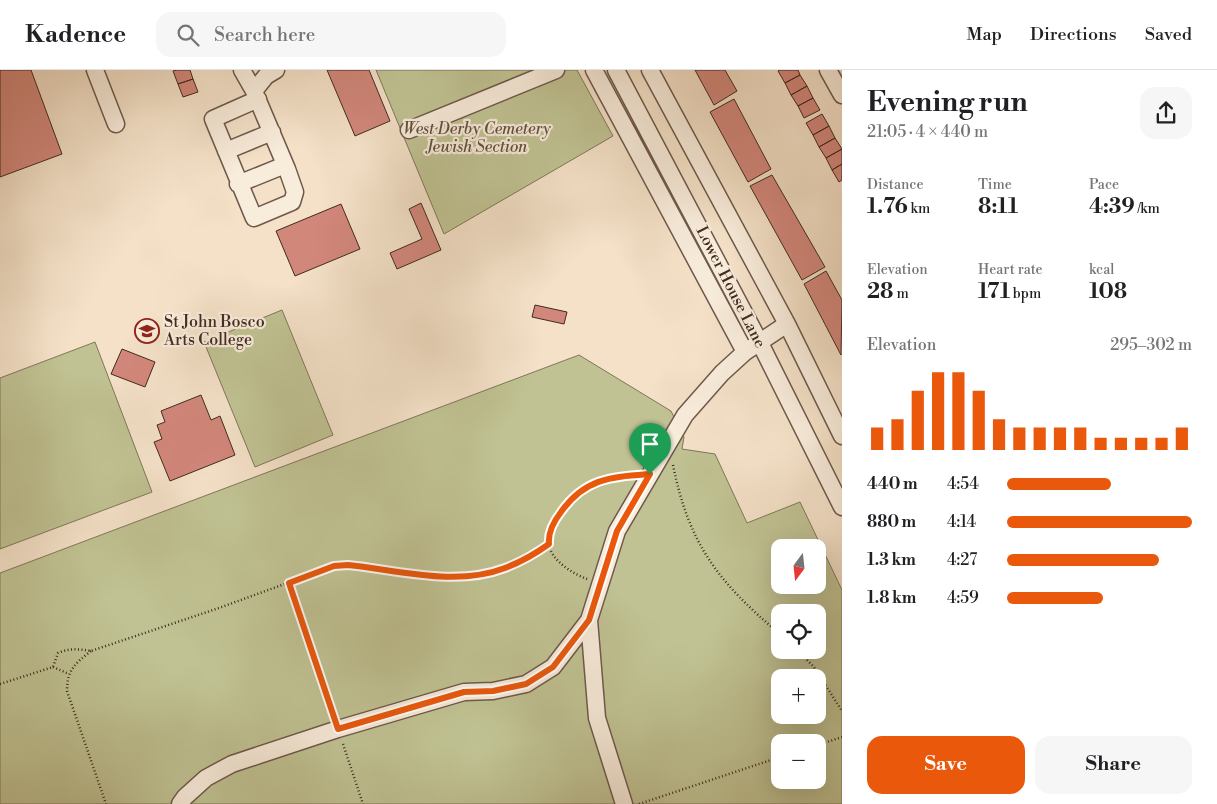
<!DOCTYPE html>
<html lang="en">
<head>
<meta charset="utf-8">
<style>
	body { margin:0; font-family:"Libre Bodoni",serif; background:#f6f6f6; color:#202124; height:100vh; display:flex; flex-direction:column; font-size:19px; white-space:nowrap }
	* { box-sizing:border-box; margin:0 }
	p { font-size:16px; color:#757577 }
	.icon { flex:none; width:28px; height:28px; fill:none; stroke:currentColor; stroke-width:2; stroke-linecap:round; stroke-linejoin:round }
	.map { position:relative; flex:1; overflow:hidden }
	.sheet { display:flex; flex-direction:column; background:#fff; width:375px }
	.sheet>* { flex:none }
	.needle { width:32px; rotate:195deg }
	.tools { position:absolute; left:771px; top:469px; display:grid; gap:10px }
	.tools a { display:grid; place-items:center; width:55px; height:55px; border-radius:10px; background:#fff; box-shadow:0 5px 20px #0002; font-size:25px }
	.pin { position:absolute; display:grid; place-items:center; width:42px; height:42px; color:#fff; margin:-51px -21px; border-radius:50% 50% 50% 0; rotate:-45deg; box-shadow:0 0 5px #0007 }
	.pin .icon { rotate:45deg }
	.round { display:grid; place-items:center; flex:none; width:52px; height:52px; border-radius:15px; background:#f6f6f6 }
	.summary { display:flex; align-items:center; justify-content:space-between; height:85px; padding:0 25px }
	h1 { font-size:28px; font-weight:700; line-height:38px }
	.figures { display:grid; grid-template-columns:repeat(3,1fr); gap:8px; height:85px; padding:5px 25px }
	.figures div { display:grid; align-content:center }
	.figures b { font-size:21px; font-weight:700 }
	.figures small { font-size:14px; font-weight:400 }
	.figures p { font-size:14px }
	.chart { height:140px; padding:10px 25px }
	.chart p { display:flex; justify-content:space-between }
	.chart svg { width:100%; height:90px; margin-top:5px; stroke:#ea580c; stroke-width:6 }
	.action { display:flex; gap:10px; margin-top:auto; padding:10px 25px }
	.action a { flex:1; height:58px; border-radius:15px; background:#ea580c; color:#fff; font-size:20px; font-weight:700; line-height:58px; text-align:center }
	.action a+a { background:#f6f6f6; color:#202124 }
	ul { padding:0 25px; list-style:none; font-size:16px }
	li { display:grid; grid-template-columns:80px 60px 1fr; align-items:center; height:38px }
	li i { height:12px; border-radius:6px; background:#ea580c }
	header { display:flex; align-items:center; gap:30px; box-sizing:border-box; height:70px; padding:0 25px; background:#fff; border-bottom:1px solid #e0e0e0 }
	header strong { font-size:24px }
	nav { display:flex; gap:28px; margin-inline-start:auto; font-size:18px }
	.search { width:350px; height:45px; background:#f6f6f6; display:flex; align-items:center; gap:12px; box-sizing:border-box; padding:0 18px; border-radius:15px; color:#757577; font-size:19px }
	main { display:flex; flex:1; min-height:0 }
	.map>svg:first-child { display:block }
	.green { fill:#c0c293; stroke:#80765a; fill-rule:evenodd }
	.building { fill:#d2877b; stroke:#412a21 }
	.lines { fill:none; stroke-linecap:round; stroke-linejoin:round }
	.minor-casing { stroke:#6e584b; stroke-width:19 }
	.path { stroke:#412a21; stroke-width:2.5; stroke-dasharray:1 2.5; stroke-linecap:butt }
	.minor { stroke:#f8ecdb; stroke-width:16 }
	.route-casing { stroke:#fff; stroke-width:10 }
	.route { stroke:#ea580c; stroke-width:6 }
	.labels { text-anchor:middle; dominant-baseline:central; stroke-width:4.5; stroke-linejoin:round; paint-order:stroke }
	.park-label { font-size:16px; font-style:italic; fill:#61503e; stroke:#f8ecdb }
	.street-label { font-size:16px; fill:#412a21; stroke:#f8ecdb }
	.poi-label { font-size:16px; fill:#412a21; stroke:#f8ecdb; text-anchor:start }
</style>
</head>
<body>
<header>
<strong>Kadence</strong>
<div class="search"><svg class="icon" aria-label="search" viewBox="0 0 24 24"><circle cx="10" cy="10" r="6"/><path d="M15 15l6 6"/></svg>Search here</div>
<nav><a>Map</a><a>Directions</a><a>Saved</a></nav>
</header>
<main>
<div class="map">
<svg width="842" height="734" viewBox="0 0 842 734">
	<rect width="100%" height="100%" fill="#f4e1c8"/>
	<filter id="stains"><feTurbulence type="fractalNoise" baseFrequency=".004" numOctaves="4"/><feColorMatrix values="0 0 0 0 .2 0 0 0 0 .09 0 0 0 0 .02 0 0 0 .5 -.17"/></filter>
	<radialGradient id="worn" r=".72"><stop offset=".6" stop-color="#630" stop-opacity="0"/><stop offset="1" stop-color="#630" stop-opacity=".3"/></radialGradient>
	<path class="green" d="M376 0H577L613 66 444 164Z
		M282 240 333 365 255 397 204 272Z
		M95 272 152 422 0 479V308Z
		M579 285 671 341 684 367 682 379 715 384 747 453 800 432 842 520V734H0V503ZM780 478H818V515H780ZM780 542H818V580H780ZM780 608H818V645H780ZM780 672H818V710H780Z"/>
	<path class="building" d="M0 0H31L62 84 0 107Z
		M177 0H190L193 9 178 14 173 1Z
		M327 0H369L390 51 355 66Z
		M695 0H725L737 21 714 35Z
		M780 0H798L800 5 785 13 778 1Z
		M800 5 807 16 791 25 785 13Z
		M193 9 198 22 183 27 178 14Z
		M807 16 813 28 798 36 791 25Z
		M813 28 820 40 804 48 798 36Z
		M734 29 771 99 748 112 710 42Z
		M822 44 829 56 813 65 806 53Z
		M829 56 835 68 819 77 813 65Z
		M835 68 842 79 826 88 819 77Z
		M842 79V94L832 100 826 88Z
		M842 94V110L839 112 832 100Z
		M772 105 825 197 802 210 750 116Z
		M421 133 441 180 397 199 390 183 422 169 409 139Z
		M341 134 360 179 295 206 276 161Z
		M826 201 842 230 841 285 804 214Z
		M535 235 567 242 564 254 532 247Z
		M122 279 155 292 145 317 111 304Z
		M201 325 211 350 220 346 235 385 170 411 154 372 162 369 157 355 165 352 161 341Z"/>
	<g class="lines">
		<defs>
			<path id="minor" d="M95 0 116 54
				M242 0 254 21 287 99 295 122 292 132 254 148 213 49 258 29
				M594 0 745 282
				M616 0 759 271 842 437
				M650 0 787 254 842 366
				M828 0 842 25
				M254 21 266 6 276 0
				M409 60 556 0
				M226 81 272 62
				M238 114 285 95
				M180 734 185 727 206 708 232 694 338 659 464 622 493 621 526 614 553 597 589 550
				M624 734 597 648 589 550 617 461 685 345 722 303 745 282 787 254"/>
		</defs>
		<use href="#minor" class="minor-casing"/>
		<path class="path" d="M673 395C689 475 719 513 780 564
			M587 509C574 504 557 494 551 481 540 459 572 424 590 415 602 408 617 407 631 405
			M289 513 333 645
			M797 580 814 597 842 641
			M91 581C76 593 67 599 67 621L106 734
			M53 597 69 604
			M0 614 53 597 58 583C69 578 80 579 91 581L219 538 334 496 348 495C398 501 456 517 505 498 521 492 535 484 549 474
			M343 674 363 734
			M818 675 842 667
			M639 734 780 687"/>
		<use href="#minor" class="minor"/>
	</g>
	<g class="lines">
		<defs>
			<path id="route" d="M650 404 617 461 589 550 553 597 526 614 493 621 464 622 338 659 289 513 334 496 348 495C398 500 456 517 505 498 521 492 535 484 549 474 548 463 554 451 561 442 585 408 611 407 650 404Z"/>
		</defs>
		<use href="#route" class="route-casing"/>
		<use href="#route" class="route"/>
	</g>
	<defs>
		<symbol id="school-ring" viewBox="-11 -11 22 22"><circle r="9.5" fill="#f8ecdb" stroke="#8f2418" stroke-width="1.5"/><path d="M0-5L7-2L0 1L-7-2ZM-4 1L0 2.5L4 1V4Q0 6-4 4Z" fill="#8f2418"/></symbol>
	</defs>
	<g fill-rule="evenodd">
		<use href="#school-ring" x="133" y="247" width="28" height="28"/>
	</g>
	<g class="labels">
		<g class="park-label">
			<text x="477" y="59">West Derby Cemetery<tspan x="477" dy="18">Jewish Section</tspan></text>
		</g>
		<g class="street-label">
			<text transform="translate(731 217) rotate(63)">Lower House Lane</text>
		</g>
		<g class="poi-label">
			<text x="164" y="252">St John Bosco<tspan x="164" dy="18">Arts College</tspan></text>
		</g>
	</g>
	<rect width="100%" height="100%" filter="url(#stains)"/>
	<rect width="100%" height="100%" fill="url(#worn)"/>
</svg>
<div class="tools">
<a><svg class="needle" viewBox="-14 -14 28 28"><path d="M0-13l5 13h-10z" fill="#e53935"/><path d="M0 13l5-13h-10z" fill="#757577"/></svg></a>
<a><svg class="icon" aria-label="locate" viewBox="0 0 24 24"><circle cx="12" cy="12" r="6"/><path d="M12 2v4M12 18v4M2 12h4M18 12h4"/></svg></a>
<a>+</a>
<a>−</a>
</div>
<div class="pin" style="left:650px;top:404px;background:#1e9e55"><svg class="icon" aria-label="arrive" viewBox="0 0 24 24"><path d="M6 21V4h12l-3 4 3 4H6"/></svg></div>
</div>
<section class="sheet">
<div class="summary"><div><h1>Evening run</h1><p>21:05 · 4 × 440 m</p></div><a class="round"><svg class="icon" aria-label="share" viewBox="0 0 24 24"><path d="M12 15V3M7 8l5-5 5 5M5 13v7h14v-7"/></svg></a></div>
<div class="figures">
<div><p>Distance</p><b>1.76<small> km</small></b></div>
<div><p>Time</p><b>8:11</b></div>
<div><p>Pace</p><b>4:39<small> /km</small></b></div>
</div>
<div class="figures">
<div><p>Elevation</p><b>28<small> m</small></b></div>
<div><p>Heart rate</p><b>171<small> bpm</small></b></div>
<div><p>kcal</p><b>108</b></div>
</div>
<div class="chart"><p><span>Elevation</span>295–302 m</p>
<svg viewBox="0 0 160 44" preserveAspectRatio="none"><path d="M5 44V33M15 44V29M25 44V15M35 44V6M45 44V6M55 44V15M65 44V29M75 44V33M85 44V33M95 44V33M105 44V33M115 44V38M125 44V38M135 44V38M145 44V38M155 44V33"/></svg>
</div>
<ul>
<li><b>440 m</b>4:54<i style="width:56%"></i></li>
<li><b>880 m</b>4:14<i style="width:100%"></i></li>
<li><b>1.3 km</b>4:27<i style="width:82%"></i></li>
<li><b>1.8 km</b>4:59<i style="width:52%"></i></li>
</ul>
<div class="action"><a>Save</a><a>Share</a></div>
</section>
</main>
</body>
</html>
